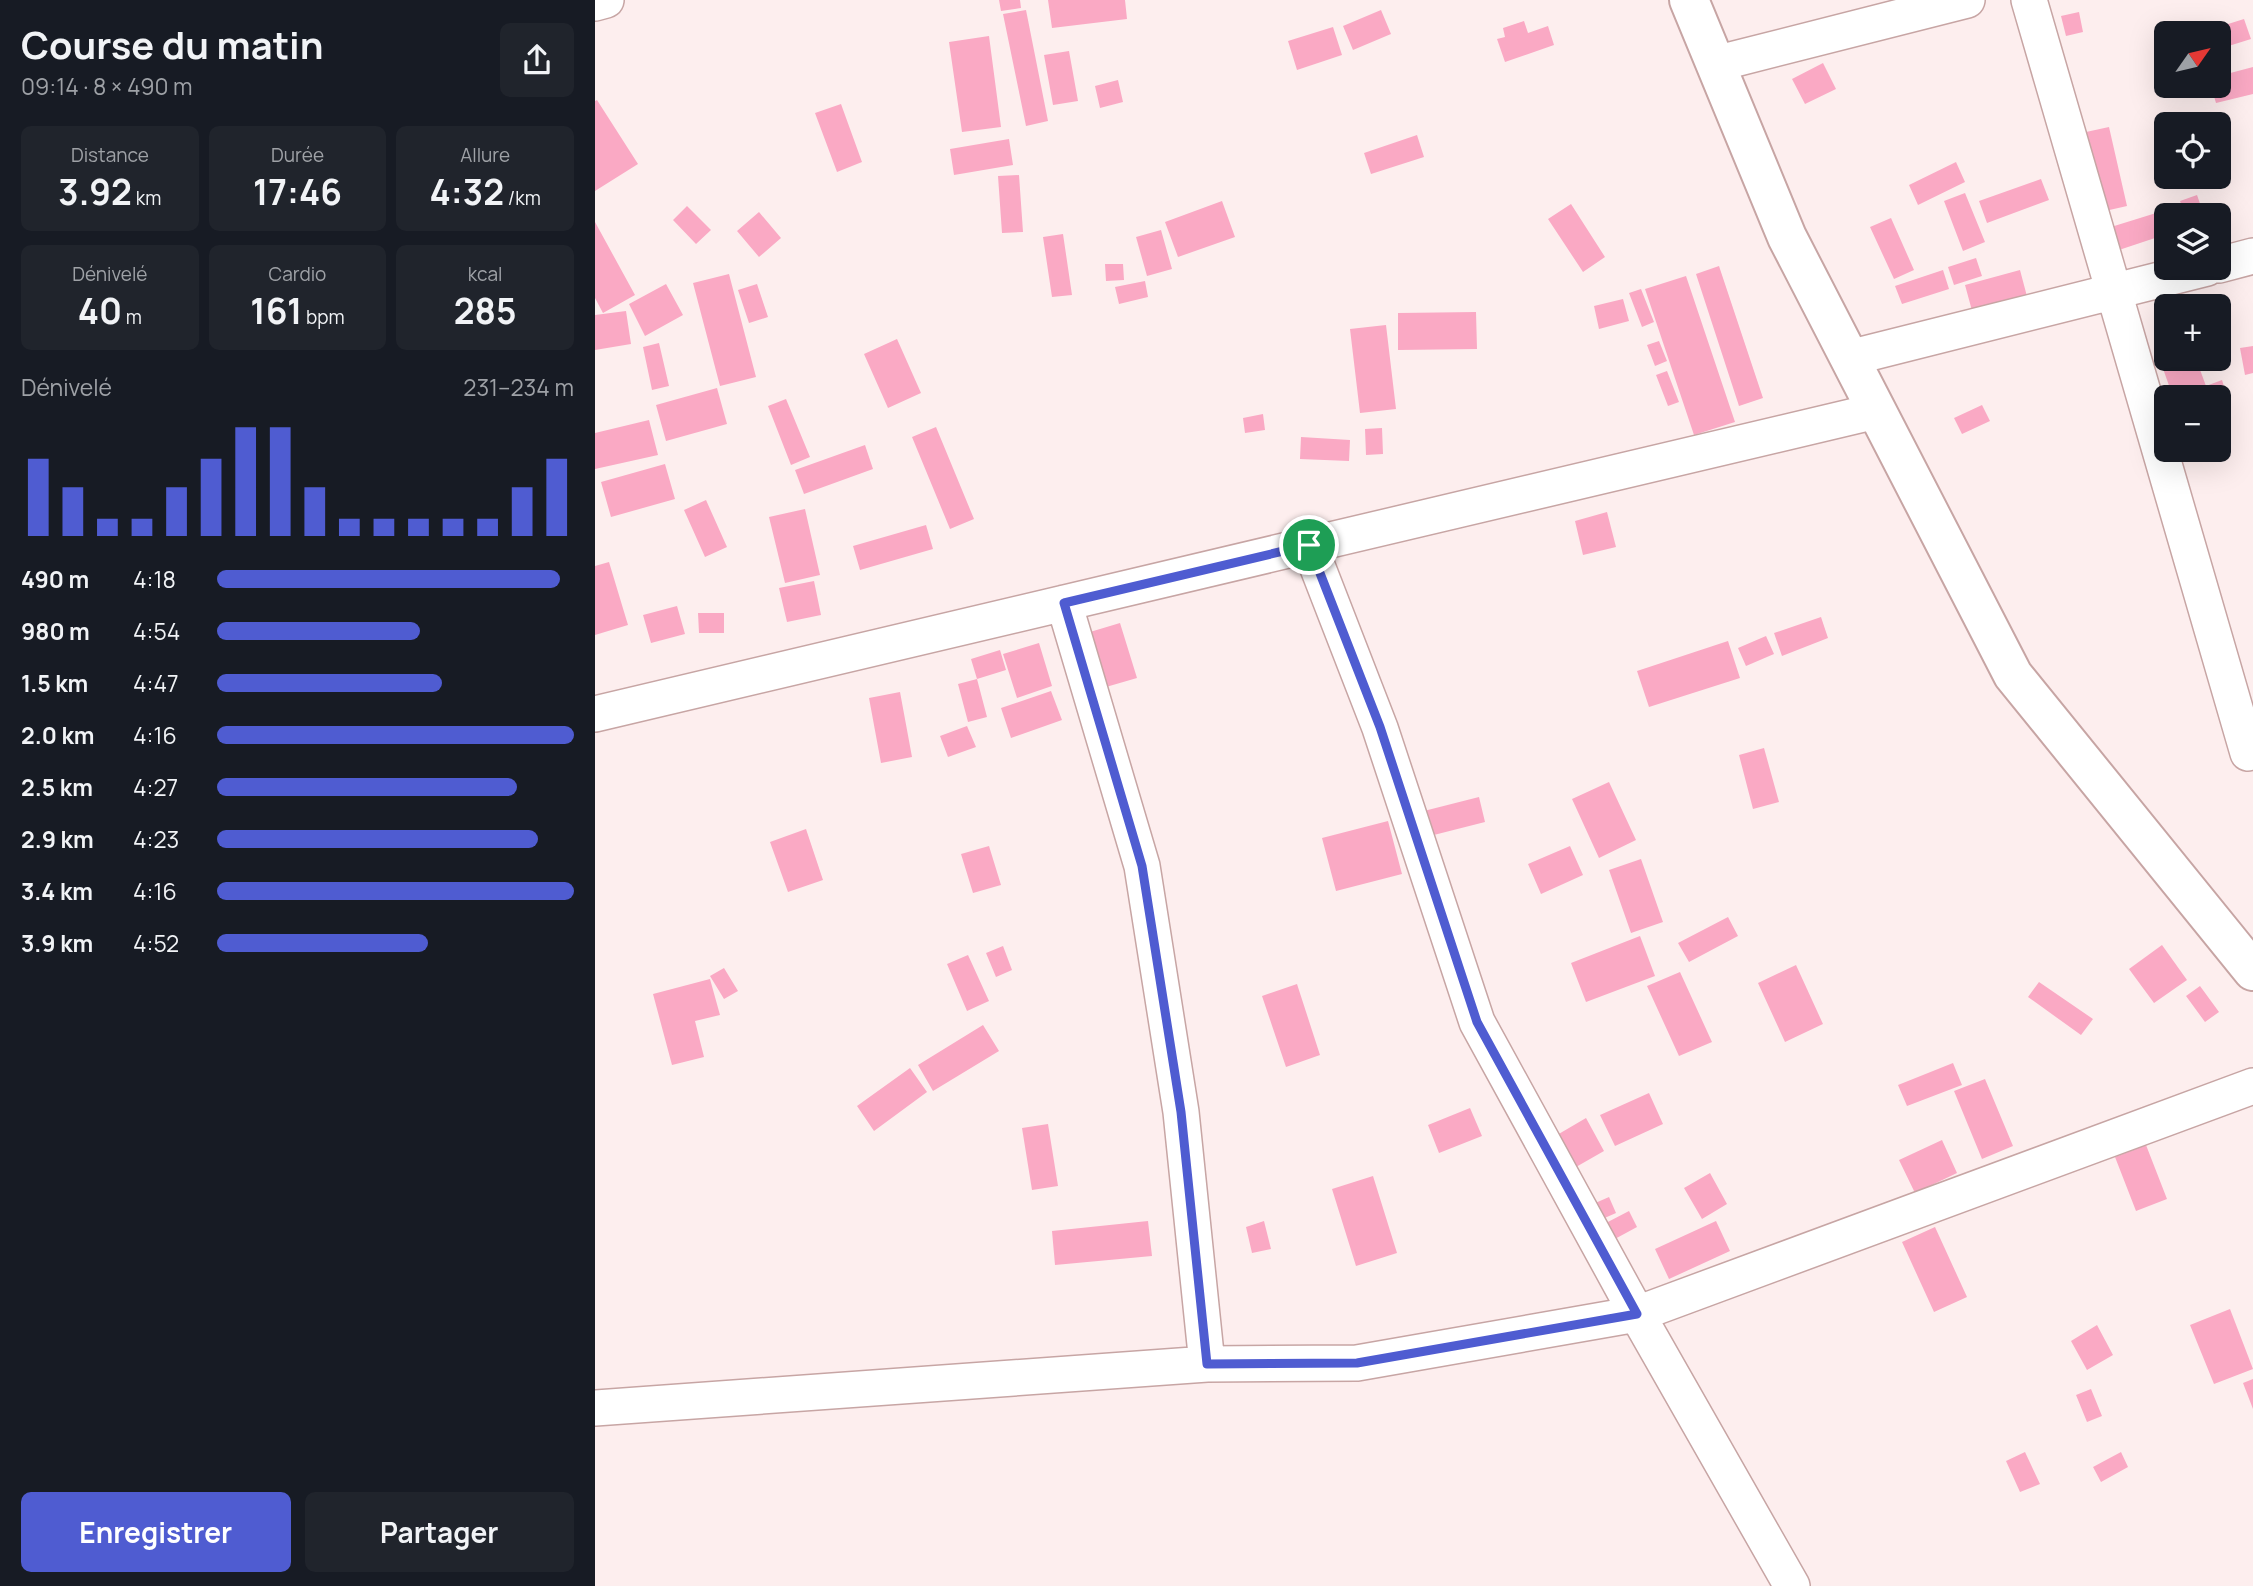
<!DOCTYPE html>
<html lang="fr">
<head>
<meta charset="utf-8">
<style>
	body { margin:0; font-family:Manrope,sans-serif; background:#20242c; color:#f1f3f6; height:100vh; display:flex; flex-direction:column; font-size:26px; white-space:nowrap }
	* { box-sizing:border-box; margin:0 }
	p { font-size:23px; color:#9ea1a6 }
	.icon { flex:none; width:38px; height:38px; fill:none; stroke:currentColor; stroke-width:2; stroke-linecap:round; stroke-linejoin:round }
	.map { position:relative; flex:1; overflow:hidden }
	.side { display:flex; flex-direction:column; background:#171b24; width:595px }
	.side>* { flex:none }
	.needle { width:46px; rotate:56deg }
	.fabs { position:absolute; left:1559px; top:21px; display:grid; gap:14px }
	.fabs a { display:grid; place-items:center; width:77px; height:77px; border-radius:10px; background:#171b24; box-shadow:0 7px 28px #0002; font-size:35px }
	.pin { position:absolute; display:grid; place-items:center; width:60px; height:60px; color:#fff; margin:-30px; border:4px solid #fff; border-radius:50%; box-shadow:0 2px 7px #0007 }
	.round { display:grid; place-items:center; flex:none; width:74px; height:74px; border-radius:10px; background:#20242c }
	.overview { display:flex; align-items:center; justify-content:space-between; height:119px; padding:0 21px }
	h1 { font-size:38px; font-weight:700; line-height:52px }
	.stats { display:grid; grid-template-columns:repeat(3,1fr); gap:10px; height:119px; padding:7px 21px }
	.stats div { display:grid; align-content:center; border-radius:10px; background:#20242c; text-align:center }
	.stats b { font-size:35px; font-weight:700 }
	.stats small { font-size:19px; font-weight:400 }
	.stats p { font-size:19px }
	.chart { height:196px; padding:14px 21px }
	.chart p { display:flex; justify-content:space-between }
	.chart svg { width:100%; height:126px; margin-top:7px; stroke:#4f5cd1; stroke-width:6 }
	.cta { display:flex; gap:14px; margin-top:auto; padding:14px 21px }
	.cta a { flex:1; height:80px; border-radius:10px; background:#4f5cd1; color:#fff; font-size:28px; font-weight:700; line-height:80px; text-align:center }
	.cta a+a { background:#20242c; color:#f1f3f6 }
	ul { padding:0 21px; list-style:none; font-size:23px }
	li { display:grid; grid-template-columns:112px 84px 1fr; align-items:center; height:52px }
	li i { height:18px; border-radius:9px; background:#4f5cd1 }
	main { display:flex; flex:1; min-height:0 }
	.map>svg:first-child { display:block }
	.building { fill:#faa9c4 }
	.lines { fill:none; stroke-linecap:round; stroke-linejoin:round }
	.street-casing { stroke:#c7a5a4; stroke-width:38 }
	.secondary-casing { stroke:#c7a5a4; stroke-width:42 }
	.street { stroke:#fff; stroke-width:35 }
	.secondary { stroke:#fff; stroke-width:38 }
	.route-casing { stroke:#fff; stroke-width:14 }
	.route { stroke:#4f5cd1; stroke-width:9 }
</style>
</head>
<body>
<main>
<section class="side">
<div class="overview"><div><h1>Course du matin</h1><p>09:14 · 8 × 490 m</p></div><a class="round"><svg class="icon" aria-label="share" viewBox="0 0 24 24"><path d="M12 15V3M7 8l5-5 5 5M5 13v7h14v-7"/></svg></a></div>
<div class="stats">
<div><p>Distance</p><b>3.92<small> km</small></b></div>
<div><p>Durée</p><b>17:46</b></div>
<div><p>Allure</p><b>4:32<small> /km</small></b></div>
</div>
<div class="stats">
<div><p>Dénivelé</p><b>40<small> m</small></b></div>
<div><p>Cardio</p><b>161<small> bpm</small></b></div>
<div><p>kcal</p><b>285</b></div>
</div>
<div class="chart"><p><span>Dénivelé</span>231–234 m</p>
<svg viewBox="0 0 160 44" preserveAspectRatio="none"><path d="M5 44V17M15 44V27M25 44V38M35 44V38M45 44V27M55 44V17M65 44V6M75 44V6M85 44V27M95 44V38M105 44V38M115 44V38M125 44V38M135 44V38M145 44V27M155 44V17"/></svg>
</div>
<ul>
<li><b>490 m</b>4:18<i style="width:96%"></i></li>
<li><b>980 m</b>4:54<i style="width:57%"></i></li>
<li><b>1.5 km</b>4:47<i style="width:63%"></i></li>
<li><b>2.0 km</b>4:16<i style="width:100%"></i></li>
<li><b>2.5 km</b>4:27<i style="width:84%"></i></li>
<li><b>2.9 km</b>4:23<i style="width:90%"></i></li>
<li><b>3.4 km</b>4:16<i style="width:100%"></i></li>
<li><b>3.9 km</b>4:52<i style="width:59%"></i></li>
</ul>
<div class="cta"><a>Enregistrer</a><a>Partager</a></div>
</section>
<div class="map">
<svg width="1658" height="1586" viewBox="0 0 1658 1586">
	<rect width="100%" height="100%" fill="#fdeeee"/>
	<path class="building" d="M404 0H425L426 8 406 11Z
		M453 0H530L532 19 457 28Z
		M431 10 453 121 431 126 408 14Z
		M786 10 796 34 758 50 748 26Z
		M1484 12 1488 32 1471 36 1466 16Z
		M1649 19 1656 39 1624 49V33H1615L1614 30Z
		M929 21 933 33 953 26 959 45 910 62 902 39 910 37 908 28Z
		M738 27 747 55 702 70 693 41Z
		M394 36 406 127 367 132 354 42Z
		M474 51 483 101 458 105 449 55Z
		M1228 63 1241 89 1210 104 1197 79Z
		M1658 67V94L1621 103 1616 86H1624V76Z
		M523 80 528 102 505 108 500 86Z
		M2 100 43 164 0 191V101Z
		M246 104 267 162 242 172 220 113Z
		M1514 127 1532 206 1510 211 1491 132Z
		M822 135 829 157 776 174 769 153Z
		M414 139 418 165 359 175 355 149Z
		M1361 162 1370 182 1323 205 1314 185Z
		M424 175 428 232 407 233 403 176Z
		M1446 179 1454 200 1392 223 1384 201Z
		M1370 193 1390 242 1368 251 1349 201Z
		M1602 195 1609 215H1590L1585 201Z
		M627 201 640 237 583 257 570 222Z
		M976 204 1010 257 988 272 953 219Z
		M92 206 116 230 101 244 78 220Z
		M1574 209 1576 215H1572V234L1524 250 1516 227Z
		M164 212 186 238 164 257 142 231Z
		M1296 218 1319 270 1299 279 1275 227Z
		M0 222 40 295 8 313 0 298Z
		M566 230 577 269 552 276 541 237Z
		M468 234 477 295 457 297 448 237Z
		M1381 258 1387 276 1359 285 1353 267Z
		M510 264H528L529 280 511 281Z
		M1124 266 1168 398 1144 406 1101 274Z
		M1348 270 1354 289 1307 304 1300 286Z
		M1425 270 1434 304 1379 318 1370 285Z
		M134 274 161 377 125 386 98 283Z
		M1091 276 1140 422 1099 435 1050 289Z
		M550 281 553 297 524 304 520 287Z
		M71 284 88 315 50 336 34 304Z
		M162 284 173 317 154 323 143 290Z
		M1046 289 1059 322 1047 327 1034 293Z
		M1028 299 1034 321 1004 329 999 306Z
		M31 311 36 344 0 350V315Z
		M881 312 882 349 803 350V313Z
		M791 325 801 409 765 413 755 329Z
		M302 339 326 393 293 408 269 354Z
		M1064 341 1072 361 1060 366 1052 345Z
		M64 343 74 386 57 390 48 347Z
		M1658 346V373L1650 375 1645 348Z
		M1572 357 1601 359 1611 386 1627 380 1633 399 1624 402V397H1578L1565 360Z
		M1072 371 1084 402 1073 406 1061 375Z
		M122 388 132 424 71 441 61 405Z
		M191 399 215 457 196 465 173 406Z
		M1387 405 1395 421 1367 434 1359 418Z
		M668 414 670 430 650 433 648 418Z
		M54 420 63 455 0 469V433Z
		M341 427 379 519 355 529 317 437Z
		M787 428 788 454 771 455 770 429Z
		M706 437 755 440 754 461 705 459Z
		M270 445 278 469 209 494 200 470Z
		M70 464 80 499 16 517 6 482Z
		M111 500 132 547 110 557 89 510Z
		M210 509 225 575 190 583 174 517Z
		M1012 512 1021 547 988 555 980 521Z
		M331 525 338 549 265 570 258 546Z
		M14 562 33 625 0 635V566Z
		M219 581 226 615 192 622 184 588Z
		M82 606 90 634 56 643 48 615Z
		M103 613H129V633H104Z
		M1226 617 1233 638 1187 656 1179 633Z
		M525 623 542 678 511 687 495 632Z
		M1171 636 1179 654 1151 666 1143 648Z
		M1133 641 1145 678 1054 707 1042 671Z
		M444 643 457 686 422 698 408 654Z
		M405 650 411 670 382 679 376 659Z
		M382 679 392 717 373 722 363 684Z
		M456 691 467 720 416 738 406 708Z
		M305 692 317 757 286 763 274 698Z
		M372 726 381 747 353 757 345 736Z
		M1169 748 1184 802 1158 809 1144 755Z
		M1014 782 1041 840 1004 858 977 799Z
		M884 797 890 822 827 838 821 813Z
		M793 821 807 874 741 891 727 838Z
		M211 829 228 880 193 892 175 842Z
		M394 846 406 885 378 893 366 854Z
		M975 846 988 875 946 894 933 864Z
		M1046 859 1068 922 1036 933 1014 870Z
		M1133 917 1143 936 1094 962 1083 943Z
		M1045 936 1060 976 991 1002 976 963Z
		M1567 945 1592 980 1559 1003 1534 969Z
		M408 946 417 970 401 977 391 953Z
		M373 955 394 1001 372 1011 352 964Z
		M1201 965 1228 1024 1190 1042 1163 983Z
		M129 968 143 991 129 999 115 976Z
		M1085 972 1117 1042 1084 1056 1052 986Z
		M115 979 125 1015 100 1021 109 1057 77 1065 58 994Z
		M1444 982 1498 1019 1486 1035 1433 997Z
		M702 984 725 1055 691 1067 667 996Z
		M1605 986 1624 1012 1610 1022 1591 996Z
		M388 1025 404 1051 338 1091 323 1065Z
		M1358 1063 1367 1085 1312 1106 1303 1085Z
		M315 1068 332 1092 279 1131 262 1106Z
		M1390 1079 1418 1146 1387 1159 1359 1091Z
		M1054 1093 1068 1124 1020 1146 1005 1115Z
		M875 1108 887 1136 844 1153 833 1125Z
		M991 1118 1009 1151 981 1167 962 1135Z
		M453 1124 463 1186 437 1190 427 1128Z
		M1347 1140 1362 1173 1320 1193 1304 1160Z
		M1551 1145 1572 1199 1541 1211 1520 1157Z
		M1115 1173 1132 1204 1107 1219 1089 1188Z
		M778 1176 802 1253 761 1266 737 1189Z
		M1014 1197 1021 1213 1005 1220 998 1204Z
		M1034 1211 1042 1227 1018 1240 1009 1224Z
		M553 1221 557 1256 460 1265 457 1231Z
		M669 1221 676 1249 657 1253 651 1227Z
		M1121 1221 1135 1251 1074 1279 1060 1249Z
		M1340 1227 1372 1297 1339 1312 1307 1242Z
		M1635 1309 1658 1369 1619 1384 1595 1325Z
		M1502 1325 1518 1355 1492 1370 1476 1341Z
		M1658 1379V1409L1648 1383Z
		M1496 1389 1507 1416 1492 1422 1481 1395Z
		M1430 1452 1445 1484 1425 1492 1411 1461Z
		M1526 1452 1533 1467 1506 1482 1498 1467Z"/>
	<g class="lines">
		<defs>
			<path id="street" d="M1434 0 1653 753
				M0 3 11 0
				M1120 64 1372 0
				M1624 265 1658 256
				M1254 358 1612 268
				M714 545 785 728 882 1022 1042 1314 1197 1586
				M469 603 547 866 586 1112 612 1364
				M0 714 1281 411
				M0 1408 612 1364 762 1363 1042 1314 1658 1086"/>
			<path id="secondary" d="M1094 0 1192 237 1418 675 1658 971"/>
		</defs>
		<use href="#street" class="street-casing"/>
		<use href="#secondary" class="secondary-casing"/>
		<use href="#street" class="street"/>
		<use href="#secondary" class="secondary"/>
	</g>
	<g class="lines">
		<defs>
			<path id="route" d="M714 545 785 727 882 1022 1042 1314 762 1363 612 1364 586 1112 547 866 469 603Z"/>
		</defs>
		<use href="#route" class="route-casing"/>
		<use href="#route" class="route"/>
	</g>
</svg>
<div class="fabs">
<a><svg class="needle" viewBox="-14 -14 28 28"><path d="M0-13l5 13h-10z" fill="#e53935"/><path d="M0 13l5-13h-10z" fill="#9ea1a6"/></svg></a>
<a><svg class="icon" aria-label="locate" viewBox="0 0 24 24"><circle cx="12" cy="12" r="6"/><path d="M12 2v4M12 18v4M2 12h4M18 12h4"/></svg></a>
<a><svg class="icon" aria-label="layers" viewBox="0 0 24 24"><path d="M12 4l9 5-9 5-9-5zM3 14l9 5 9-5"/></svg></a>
<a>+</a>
<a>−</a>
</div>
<div class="pin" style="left:714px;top:545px;background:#1e9e55"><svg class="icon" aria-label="arrive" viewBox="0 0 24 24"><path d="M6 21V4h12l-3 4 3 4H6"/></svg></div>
</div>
</main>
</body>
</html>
